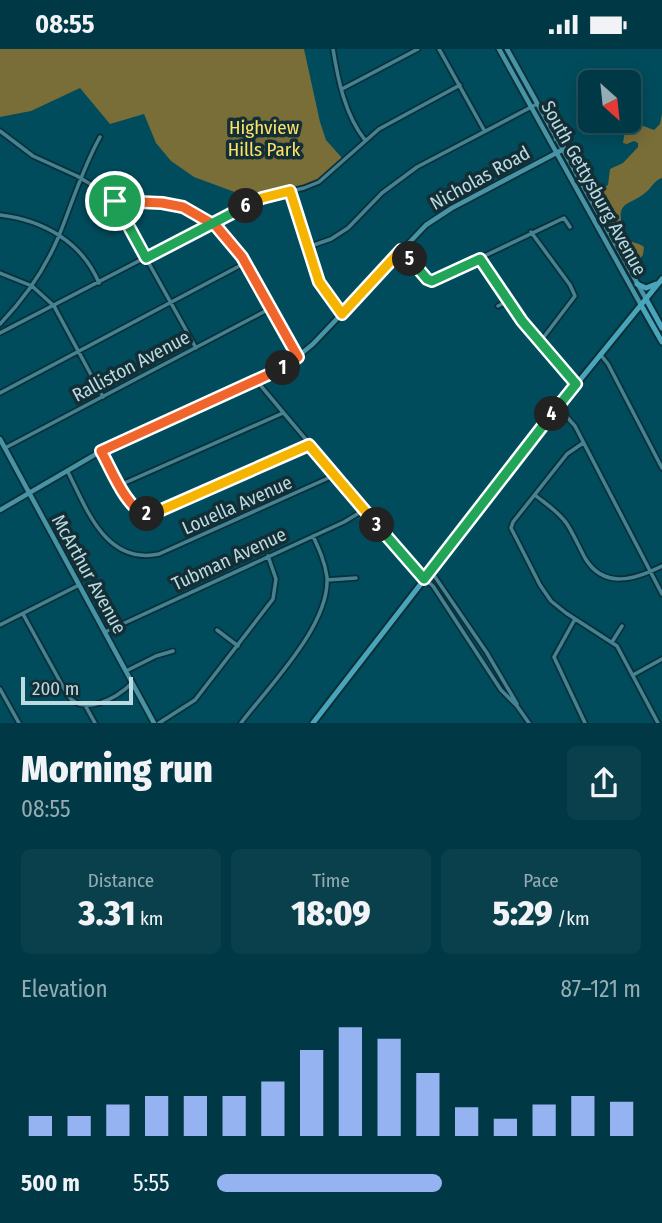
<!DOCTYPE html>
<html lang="en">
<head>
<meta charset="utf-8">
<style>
	body { margin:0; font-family:"Fira Sans Condensed",sans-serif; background:#0a404c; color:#f1f3f6; height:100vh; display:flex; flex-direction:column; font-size:26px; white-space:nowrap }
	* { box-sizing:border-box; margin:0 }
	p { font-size:23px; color:#95acb3 }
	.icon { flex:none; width:38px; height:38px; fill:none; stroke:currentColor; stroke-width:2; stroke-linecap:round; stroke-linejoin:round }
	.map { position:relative; height:674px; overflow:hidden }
	.sheet { display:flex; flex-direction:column; background:#003945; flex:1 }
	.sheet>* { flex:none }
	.needle { width:46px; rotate:153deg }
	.buttons { position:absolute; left:578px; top:21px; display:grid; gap:14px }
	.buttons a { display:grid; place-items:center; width:63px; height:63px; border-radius:10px; background:#003945; box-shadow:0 4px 18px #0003,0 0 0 2px #22535e; font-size:35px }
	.scale { position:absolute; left:21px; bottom:18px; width:112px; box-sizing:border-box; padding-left:7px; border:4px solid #bbdae2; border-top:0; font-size:19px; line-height:24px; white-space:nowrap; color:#bbdae2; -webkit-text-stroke:5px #142e35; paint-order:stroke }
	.pin { position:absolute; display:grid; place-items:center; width:60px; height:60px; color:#fff; margin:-30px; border:4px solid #fff; border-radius:50%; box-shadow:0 2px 7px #0007 }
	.km { position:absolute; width:35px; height:35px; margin:-18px; border-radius:50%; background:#222; color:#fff; font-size:19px; line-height:35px; text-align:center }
	.round { display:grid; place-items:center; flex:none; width:74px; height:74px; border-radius:10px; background:#0a404c }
	.head { display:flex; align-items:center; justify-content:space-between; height:119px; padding:0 21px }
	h1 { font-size:38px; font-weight:800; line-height:52px }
	.stats { display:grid; grid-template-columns:repeat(3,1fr); gap:10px; height:119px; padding:7px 21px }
	.stats div { display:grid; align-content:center; border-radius:10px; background:#0a404c; text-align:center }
	.stats b { font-size:35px; font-weight:800 }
	.stats small { font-size:19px; font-weight:400 }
	.stats p { font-size:19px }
	.chart { height:196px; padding:14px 21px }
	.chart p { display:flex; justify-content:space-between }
	.chart svg { width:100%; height:126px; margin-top:7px; stroke:#95b2f1; stroke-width:6 }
	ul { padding:0 21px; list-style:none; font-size:23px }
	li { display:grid; grid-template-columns:112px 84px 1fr; align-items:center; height:52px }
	li i { height:18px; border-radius:9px; background:#95b2f1 }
	.status { display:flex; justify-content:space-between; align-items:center; height:49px; padding:0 35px; background:#003945; direction:ltr }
	.status svg { height:19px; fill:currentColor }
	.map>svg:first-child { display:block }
	.green { fill:#796d38 }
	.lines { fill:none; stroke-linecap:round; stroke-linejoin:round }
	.street-casing { stroke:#0d2f37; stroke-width:7 }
	.secondary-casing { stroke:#0d2f37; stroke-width:8 }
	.primary-casing { stroke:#0d2f37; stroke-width:9 }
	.street { stroke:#448393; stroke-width:3.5 }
	.secondary { stroke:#4794a7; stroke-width:4.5 }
	.primary { stroke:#49a5bb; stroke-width:5 }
	.split-1-casing { stroke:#fff; stroke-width:14 }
	.split-2-casing { stroke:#fff; stroke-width:14 }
	.split-3-casing { stroke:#fff; stroke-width:14 }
	.split-4-casing { stroke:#fff; stroke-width:14 }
	.split-5-casing { stroke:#fff; stroke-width:14 }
	.split-6-casing { stroke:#fff; stroke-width:14 }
	.split-7-casing { stroke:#fff; stroke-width:14 }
	.split-1 { stroke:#f0652b; stroke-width:9 }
	.split-2 { stroke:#f0652b; stroke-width:9 }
	.split-3 { stroke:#f5b400; stroke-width:9 }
	.split-4 { stroke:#22a559; stroke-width:9 }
	.split-5 { stroke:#22a559; stroke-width:9 }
	.split-6 { stroke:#f5b400; stroke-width:9 }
	.split-7 { stroke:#22a559; stroke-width:9 }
	.labels { text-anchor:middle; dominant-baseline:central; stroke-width:7; stroke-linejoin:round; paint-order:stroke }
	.park-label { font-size:19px; fill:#fde269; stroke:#142e35 }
	.street-label { font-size:19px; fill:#bbdae2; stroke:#142e35 }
</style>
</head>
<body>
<div class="status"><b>08:55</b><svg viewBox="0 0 49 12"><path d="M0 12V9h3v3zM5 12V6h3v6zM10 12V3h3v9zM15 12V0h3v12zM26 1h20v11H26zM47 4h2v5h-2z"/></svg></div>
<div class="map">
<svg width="662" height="674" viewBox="0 0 662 674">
	<rect width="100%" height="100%" fill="#004c5c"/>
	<path class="green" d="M0 0H304L320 73 326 91 342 109 328 124 313 134 251 149 194 128 171 112 156 94 144 65 110 75 80 39 31 62 0 68Z
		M662 65V129C653 132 652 139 645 144 631 156 616 152 622 176 623 182 624 187 629 191 635 195 639 194 644 198L643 206 629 220 588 148 608 136 610 120 623 114 638 98V94L634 92 627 95 623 94 625 82 638 75 654 81 660 75Z"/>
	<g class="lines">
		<defs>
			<path id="street" d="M333 0C338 31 345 66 365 91
				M439 0 484 81
				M342 40 418 0
				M0 82 33 107 77 127 112 148 196 299
				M290 143 319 233 342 265
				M115 152C205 146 229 184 269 256 278 273 286 292 298 308
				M0 166C43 171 82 193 99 234
				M531 183 570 236 575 247 540 293
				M308 198 331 190 348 179 382 144 417 118 537 55
				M402 201 427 230 432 232 564 169 570 178
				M480 210 522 272 576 335
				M0 224 32 237 54 257 103 348
				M498 257 508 252
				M0 275C24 250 44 222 58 189 72 155 82 120 100 88
				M0 284 258 150 304 139 319 133 379 80 460 36
				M600 305 608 315 662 419
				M256 331 418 524 433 537 501 641 517 657 529 674
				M0 344 245 214
				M558 358 575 377 662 545
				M583 394 567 405 513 473 511 479 540 536 551 552 566 564 617 597 658 674
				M5 399 271 259
				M101 402C111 420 127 462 148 465L309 396
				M68 423C87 461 106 516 159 505L335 426
				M120 436 283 364
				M535 446C546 455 559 463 567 475 574 486 579 498 585 509 604 541 636 530 662 517
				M431 522 487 604 517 655
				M327 531 356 529
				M23 565 67 645C82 669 117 649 132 634
				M575 570 554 608 585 674
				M0 576 79 536
				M217 581 238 597
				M105 583 344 473 364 461
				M612 593 622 577
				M126 622 156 607 173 602
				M633 626 662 610
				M0 640 19 674
				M85 656 95 674
				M159 674 195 651 273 550 276 530 268 507
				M241 674C270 636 330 576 327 528 325 513 319 500 313 487"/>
			<path id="secondary" d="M499 0 641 256
				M507 0 646 250
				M556 90 563 93 564 98 562 101
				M0 390 154 674
				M0 461 120 391 285 318 313 295 426 176 452 159 562 101"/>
			<path id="primary" d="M637 235 646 239 656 235
				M646 250 662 279
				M641 256 662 293
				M313 674 558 358 662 230"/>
		</defs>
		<use href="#street" class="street-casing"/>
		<use href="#secondary" class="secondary-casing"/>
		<use href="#primary" class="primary-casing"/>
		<use href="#street" class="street"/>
		<use href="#secondary" class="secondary"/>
		<use href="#primary" class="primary"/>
	</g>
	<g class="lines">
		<defs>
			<path id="split-1" d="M115 152 162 154 183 158 216 177 242 208 298 308 283 319"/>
			<path id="split-2" d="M147 465C127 462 111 419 101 402L283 319"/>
			<path id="split-3" d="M147 465 159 462 309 396 377 476"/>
			<path id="split-4" d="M377 476 424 530 552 365"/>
			<path id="split-5" d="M410 210 427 230 432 232 480 210 522 272 576 335 552 365"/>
			<path id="split-6" d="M246 157 262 149 290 142 319 233 342 265 401 201 410 210"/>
			<path id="split-7" d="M115 152 146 209 246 157"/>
		</defs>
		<use href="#split-1" class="split-1-casing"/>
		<use href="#split-2" class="split-2-casing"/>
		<use href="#split-3" class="split-3-casing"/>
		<use href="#split-4" class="split-4-casing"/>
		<use href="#split-5" class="split-5-casing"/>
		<use href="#split-6" class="split-6-casing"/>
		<use href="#split-7" class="split-7-casing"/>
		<use href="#split-1" class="split-1"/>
		<use href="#split-2" class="split-2"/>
		<use href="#split-3" class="split-3"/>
		<use href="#split-4" class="split-4"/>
		<use href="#split-5" class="split-5"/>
		<use href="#split-6" class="split-6"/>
		<use href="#split-7" class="split-7"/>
	</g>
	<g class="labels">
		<g class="park-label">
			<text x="264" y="78">Highview<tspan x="264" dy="22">Hills Park</tspan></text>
		</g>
		<g class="street-label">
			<text transform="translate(480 129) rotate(-29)">Nicholas Road</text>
			<text transform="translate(594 139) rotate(61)">South Gettysburg Avenue</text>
			<text transform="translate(131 317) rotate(-28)">Ralliston Avenue</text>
			<text transform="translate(237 456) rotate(-24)">Louella Avenue</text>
			<text transform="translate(229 510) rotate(-25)">Tubman Avenue</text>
			<text transform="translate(89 525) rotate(61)">McArthur Avenue</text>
		</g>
	</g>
</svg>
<div class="buttons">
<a><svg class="needle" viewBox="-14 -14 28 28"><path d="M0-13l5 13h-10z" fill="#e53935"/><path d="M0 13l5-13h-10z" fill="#95acb3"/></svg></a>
</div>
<div class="scale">200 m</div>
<div class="pin" style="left:115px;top:152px;background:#1e9e55"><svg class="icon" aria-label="arrive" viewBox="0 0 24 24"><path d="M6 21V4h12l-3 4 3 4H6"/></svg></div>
<b class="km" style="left:283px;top:319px">1</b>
<b class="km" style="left:147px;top:465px">2</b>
<b class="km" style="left:377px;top:476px">3</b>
<b class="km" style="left:552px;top:365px">4</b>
<b class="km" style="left:410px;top:210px">5</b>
<b class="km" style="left:246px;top:157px">6</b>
</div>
<section class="sheet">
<div class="head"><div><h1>Morning run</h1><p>08:55</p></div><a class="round"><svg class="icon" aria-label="share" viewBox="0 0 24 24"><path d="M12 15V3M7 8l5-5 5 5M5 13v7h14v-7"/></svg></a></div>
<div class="stats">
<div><p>Distance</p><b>3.31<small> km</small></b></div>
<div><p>Time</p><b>18:09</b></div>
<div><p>Pace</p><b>5:29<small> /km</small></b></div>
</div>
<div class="chart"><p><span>Elevation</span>87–121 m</p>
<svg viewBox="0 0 160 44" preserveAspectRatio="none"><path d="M5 44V37M15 44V37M25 44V33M35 44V30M45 44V30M55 44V30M65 44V25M75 44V14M85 44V6M95 44V10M105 44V22M115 44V34M125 44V38M135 44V33M145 44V30M155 44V32"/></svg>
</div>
<ul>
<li><b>500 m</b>5:55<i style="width:53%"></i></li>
</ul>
</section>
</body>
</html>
